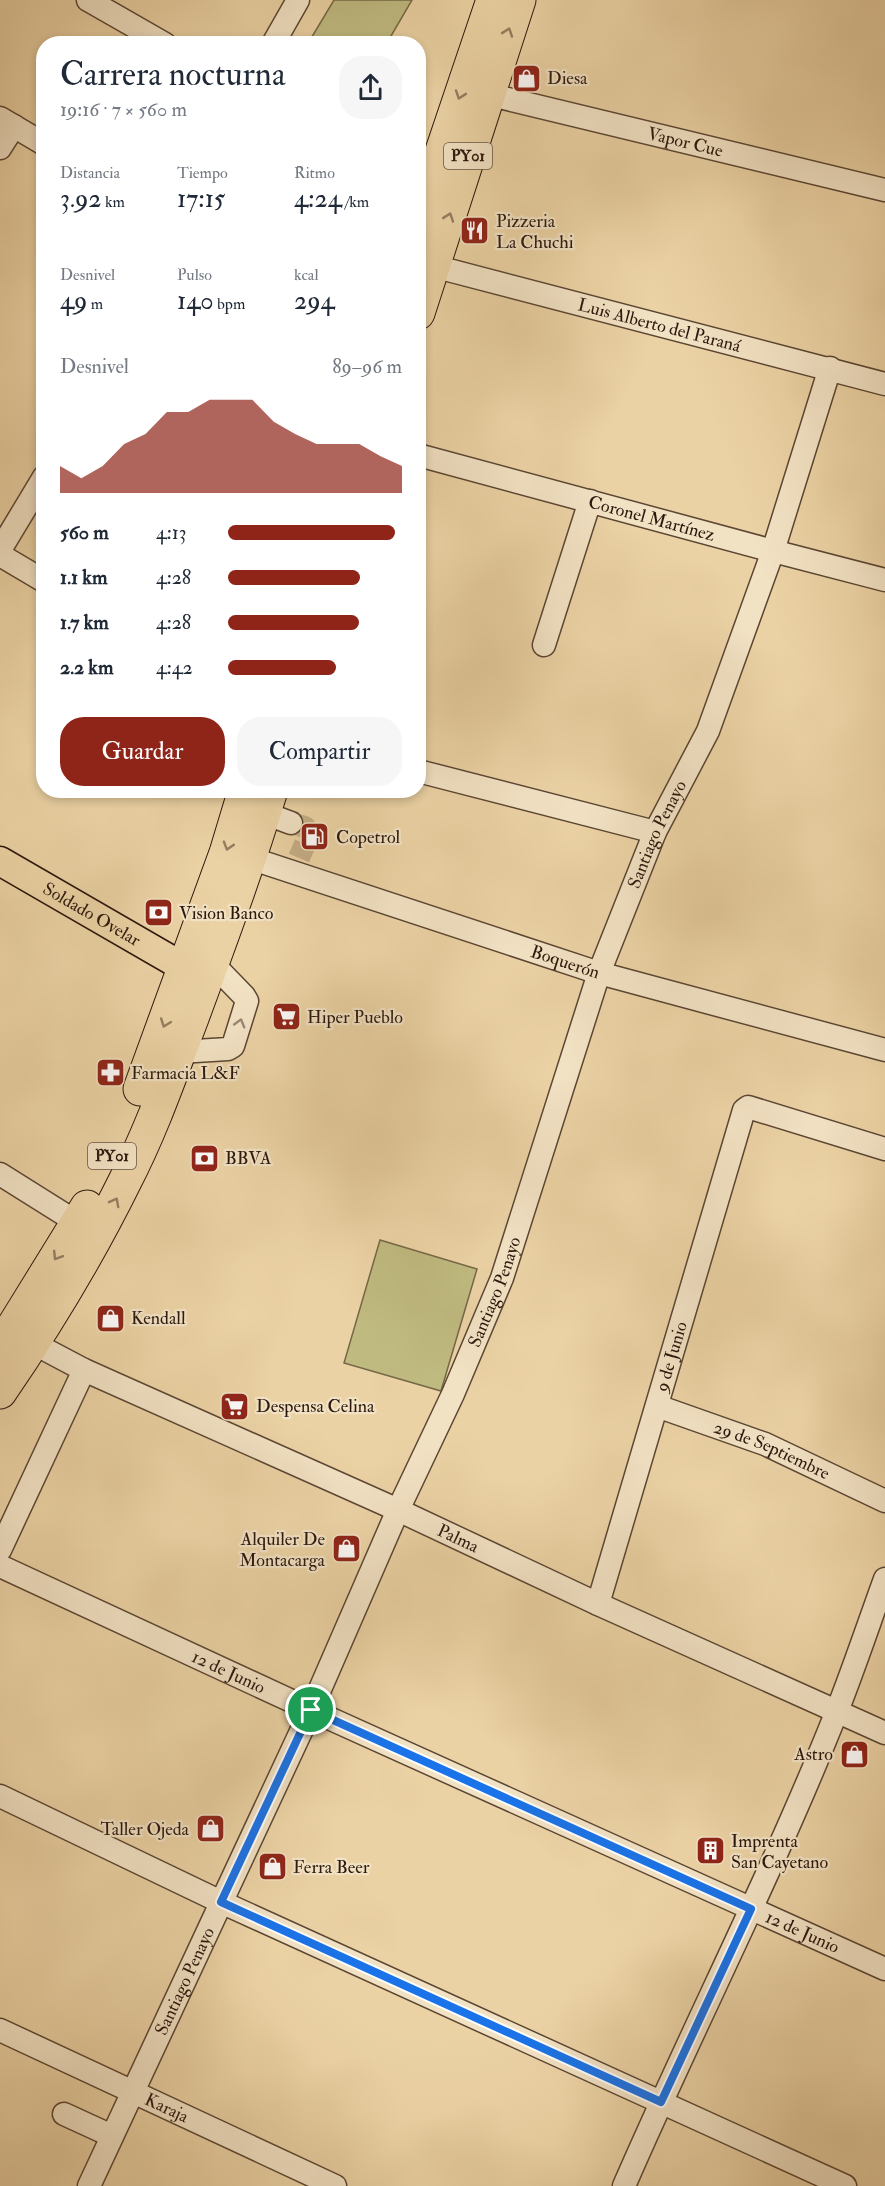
<!DOCTYPE html>
<html lang="es">
<head>
<meta charset="utf-8">
<style>
	body { margin:0; font-family:"IM FELL Double Pica",serif; background:#f6f6f7; color:#1f2937; height:100vh; display:flex; flex-direction:column; font-size:22px; white-space:nowrap }
	* { box-sizing:border-box; margin:0 }
	p { font-size:20px; color:#747a83 }
	.icon { flex:none; width:33px; height:33px; fill:none; stroke:currentColor; stroke-width:2; stroke-linecap:round; stroke-linejoin:round }
	.map { position:relative; flex:1; overflow:hidden }
	.drawer { position:absolute; left:36px; top:36px; width:390px; height:762px; display:flex; flex-direction:column; background:#fff; border-radius:24px; box-shadow:0 3px 9px #0003 }
	.drawer>* { flex:none }
	.pin { position:absolute; display:grid; place-items:center; width:51px; height:51px; color:#fff; margin:-26px; border:3px solid #fff; border-radius:50%; box-shadow:0 2px 6px #0007 }
	.round { display:grid; place-items:center; flex:none; width:63px; height:63px; border-radius:24px; background:#f6f6f7 }
	.headline { display:flex; align-items:center; justify-content:space-between; height:102px; padding:0 24px }
	h1 { font-size:33px; font-weight:600; line-height:45px }
	.stats { display:grid; grid-template-columns:repeat(3,1fr); gap:9px; height:102px; padding:6px 24px }
	.stats div { display:grid; align-content:center }
	.stats b { font-size:26px; font-weight:600 }
	.stats small { font-size:16px; font-weight:400 }
	.stats p { font-size:16px }
	.chart { height:168px; padding:12px 24px }
	.chart p { display:flex; justify-content:space-between }
	.chart svg { width:100%; height:108px; margin-top:6px; fill:#8f2418; opacity:.7 }
	.primary-button { display:flex; gap:12px; margin-top:auto; padding:12px 24px }
	.primary-button a { flex:1; height:69px; border-radius:24px; background:#8f2418; color:#fff; font-size:24px; font-weight:600; line-height:69px; text-align:center }
	.primary-button a+a { background:#f6f6f7; color:#1f2937 }
	ul { padding:0 24px; list-style:none; font-size:20px }
	li { display:grid; grid-template-columns:96px 72px 1fr; align-items:center; height:45px }
	li i { height:15px; border-radius:8px; background:#8f2418 }
	.map>svg:first-child { display:block }
	.green { fill:#bfba80; stroke:#756846; stroke-width:1.5 }
	.lines { fill:none; stroke-linecap:round; stroke-linejoin:round }
	.minor-tunnel { stroke:#c5ad86; stroke-width:22; stroke-dasharray:22 11; stroke-linecap:butt }
	.minor-casing { stroke:#5b4633; stroke-width:25 }
	.major-casing { stroke:#2b170d; stroke-width:31 }
	.highway-casing { stroke:#2b170d; stroke-width:35 }
	.minor { stroke:#f2e2c4; stroke-width:22 }
	.major { stroke:#ebd2a4; stroke-width:28 }
	.highway { stroke:#ebd2a4; stroke-width:33 }
	.oneway { stroke:#957e60 }
	.oneway2 { stroke:#988772 }
	.route-casing { stroke:#fff; stroke-width:12 }
	.route { stroke:#1a73e8; stroke-width:8 }
	.labels { text-anchor:middle; dominant-baseline:central; stroke-width:4.5; stroke-linejoin:round; paint-order:stroke }
	.shield { fill:#f2e2c4; stroke:#675444; stroke-width:1.5 }
	.shield-label { font-size:16px; font-weight:bold; fill:#2b170d }
	.poi-label { font-size:18px; fill:#2b170d; stroke:#f2e2c4; text-anchor:start }
	.street-label { font-size:18px; fill:#2b170d; stroke:#f2e2c4 }
</style>
</head>
<body>
<div class="map">
<svg width="885" height="2186" viewBox="0 0 885 2186">
	<rect width="100%" height="100%" fill="#ebd2a4"/>
	<filter id="stains"><feTurbulence type="fractalNoise" baseFrequency=".00333" numOctaves="4"/><feColorMatrix values="0 0 0 0 .2 0 0 0 0 .09 0 0 0 0 .02 0 0 0 .5 -.17"/></filter>
	<radialGradient id="worn" r=".72"><stop offset=".6" stop-color="#630" stop-opacity="0"/><stop offset="1" stop-color="#630" stop-opacity=".3"/></radialGradient>
	<path class="green" d="M334 0H412L387 43H316L310 40Z
		M380 1240 477 1269 441 1391 344 1363Z"/>
	<g class="lines">
		<path class="minor-tunnel" d="M291 823 305 827 308 831V837L299 858"/>
		<defs>
			<g id="minor">
				<path d="M88 0 165 44"/>
				<path d="M273 44 298 0"/>
				<path id="s1" d="M487 94 885 190"/>
				<path d="M0 118 44 144"/>
				<path d="M0 148 14 126"/>
				<path id="s2" d="M433 266 885 384"/>
				<path id="s3" d="M418 455 773 551 885 580"/>
				<path d="M0 550 44 477"/>
				<path d="M0 555 44 581"/>
				<path d="M544 645 590 501"/>
				<path d="M418 771 655 832"/>
				<path d="M264 813 291 823"/>
				<path id="s4" d="M250 858 599 973 885 1050"/>
				<path d="M179 1052 228 1049 233 1046 247 1001 244 996 212 963"/>
				<path d="M0 1174 78 1223"/>
				<path id="s5" d="M33 1343 84 1370 398 1510 598 1604 885 1733"/>
				<path id="s6" d="M657 1406 765 1444 885 1501"/>
				<path d="M0 1550 84 1370"/>
				<path id="s7" d="M0 1566 311 1710 885 1969"/>
				<path id="s8" d="M598 1604 744 1110 748 1107 885 1149"/>
				<path d="M0 1796 221 1902 845 2186"/>
				<path id="s9" d="M0 2030 335 2186"/>
				<path d="M64 2114 112 2136"/>
				<path id="s10" d="M89 2186 311 1710 398 1510 453 1394 502 1278 599 973 655 832 708 731 773 551 830 368"/>
				<path d="M624 2186C693 2027 773 1872 837 1711 854 1668 869 1623 885 1579"/>
			</g>
			<g id="major">
				<path id="s11" d="M0 861 185 968"/>
			</g>
			<path id="highway" d="M418 222 493 0
				M418 313 519 0
				M140 1089 226 853 245 790
				M0 1348 87 1207
				M0 1392C46 1325 89 1254 125 1181 152 1129 171 1073 192 1018 220 942 248 867 271 790"/>
		</defs>
		<use href="#minor" class="minor-casing"/>
		<use href="#major" class="major-casing"/>
		<use href="#highway" class="highway-casing"/>
		<use href="#minor" class="minor"/>
		<use href="#major" class="major"/>
		<use href="#highway" class="highway"/>
	</g>
	<defs><path id="oneway-chevron" d="M-2-3.5L2.5 0L-2 3.5" fill="none" stroke-width="1.6" stroke-linecap="round" stroke-linejoin="round" transform="scale(1.5)"/></defs>
	<g class="oneway">
		<use href="#oneway-chevron" transform="translate(508 32) rotate(-71)"/>
		<use href="#oneway-chevron" transform="translate(460 95) rotate(109)"/>
		<use href="#oneway-chevron" transform="translate(449 217) rotate(-71)"/>
		<use href="#oneway-chevron" transform="translate(228 846) rotate(107)"/>
		<use href="#oneway-chevron" transform="translate(165 1023) rotate(110)"/>
		<use href="#oneway-chevron" transform="translate(115 1202) rotate(-62)"/>
		<use href="#oneway-chevron" transform="translate(57 1256) rotate(122)"/>
	</g>
	<use class="oneway2" href="#oneway-chevron" transform="translate(240 1023) rotate(-74)"/>
	<g class="lines">
		<defs>
			<path id="route" d="M311 1710 751 1909 661 2102 221 1902Z"/>
		</defs>
		<use href="#route" class="route-casing"/>
		<use href="#route" class="route"/>
	</g>
	<defs>
		<symbol id="shop-square" viewBox="-11 -11 22 22"><rect x="-9" y="-9" width="18" height="18" rx="4" fill="#8f2418" stroke="#f2e2c4"/><path d="M-5-2.5h2.3a2.7 3.5 0 0 1 5.4 0H5L5.5 6h-11ZM-1.5-2.5h3a1.5 2.3 0 0 0-3 0Z" fill="#fff"/></symbol>
		<symbol id="restaurant-square" viewBox="-11 -11 22 22"><rect x="-9" y="-9" width="18" height="18" rx="4" fill="#8f2418" stroke="#f2e2c4"/><path d="M-5-6h1v4h1v-4h1v4h1v-4h1v5L-1.5 .5V6h-2V.5L-5-1ZM5-6V6H3V1.5H1.5Q1.5-4 5-6Z" fill="#fff"/></symbol>
		<symbol id="fuel-square" viewBox="-11 -11 22 22"><rect x="-9" y="-9" width="18" height="18" rx="4" fill="#8f2418" stroke="#f2e2c4"/><path d="M-5.5-6h7V0h2V4h1.3V-2.5L3-4.5l.8-.8L6-3V5H2.5V1h-1V6h-7ZM-4.2-4.7v3.2H.2V-4.7Z" fill="#fff"/></symbol>
		<symbol id="bank-square" viewBox="-11 -11 22 22"><rect x="-9" y="-9" width="18" height="18" rx="4" fill="#8f2418" stroke="#f2e2c4"/><path d="M-6-4H6V4H-6ZM0-2.3a2.3 2.3 0 1 0 0 4.6a2.3 2.3 0 1 0 0-4.6Z" fill="#fff"/></symbol>
		<symbol id="supermarket-square" viewBox="-11 -11 22 22"><rect x="-9" y="-9" width="18" height="18" rx="4" fill="#8f2418" stroke="#f2e2c4"/><path d="M-6-5.5h2.5l.6 2H6L4.5 2H-2.5L-4.4-4H-6ZM-1.5 3.2a1.3 1.3 0 1 0 .1 0ZM3 3.2a1.3 1.3 0 1 0 .1 0Z" fill="#fff"/></symbol>
		<symbol id="pharmacy-square" viewBox="-11 -11 22 22"><rect x="-9" y="-9" width="18" height="18" rx="4" fill="#8f2418" stroke="#f2e2c4"/><path d="M-2-6h4v4h4v4h-4v4h-4v-4h-4v-4h4Z" fill="#fff"/></symbol>
		<symbol id="building-square" viewBox="-11 -11 22 22"><rect x="-9" y="-9" width="18" height="18" rx="4" fill="#8f2418" stroke="#f2e2c4"/><path d="M-4-6H4V6H1V3H-1V6H-4ZM-2.5-4.3h1.7v1.8h-1.7ZM.8-4.3h1.7v1.8H.8ZM-2.5-1h1.7V.8h-1.7ZM.8-1h1.7V.8H.8Z" fill="#fff"/></symbol>
	</defs>
	<g fill-rule="evenodd">
		<use href="#shop-square" x="510" y="62" width="33" height="33"/>
		<use href="#restaurant-square" x="458" y="214" width="33" height="33"/>
		<use href="#fuel-square" x="298" y="820" width="33" height="33"/>
		<use href="#bank-square" x="142" y="896" width="33" height="33"/>
		<use href="#supermarket-square" x="270" y="1000" width="33" height="33"/>
		<use href="#pharmacy-square" x="94" y="1056" width="33" height="33"/>
		<use href="#bank-square" x="188" y="1142" width="33" height="33"/>
		<use href="#shop-square" x="94" y="1302" width="33" height="33"/>
		<use href="#supermarket-square" x="218" y="1390" width="33" height="33"/>
		<use href="#shop-square" x="330" y="1532" width="33" height="33"/>
		<use href="#shop-square" x="838" y="1738" width="33" height="33"/>
		<use href="#shop-square" x="194" y="1812" width="33" height="33"/>
		<use href="#building-square" x="694" y="1834" width="33" height="33"/>
		<use href="#shop-square" x="256" y="1850" width="33" height="33"/>
	</g>
	<g class="labels">
		<g class="shield">
			<rect x="444" y="143" width="48" height="26" rx="4.5"/>
			<rect x="88" y="1143" width="48" height="26" rx="4.5"/>
		</g>
		<g class="shield-label">
			<text x="468" y="156">PY01</text>
			<text x="112" y="1156">PY01</text>
		</g>
		<g class="poi-label">
			<text x="547" y="78">Diesa</text>
			<text x="496" y="221">Pizzeria<tspan x="496" dy="21">La Chuchi</tspan></text>
			<text x="336" y="837">Copetrol</text>
			<text x="179" y="913">Vision Banco</text>
			<text x="307" y="1017">Hiper Pueblo</text>
			<text x="131" y="1073">Farmacia L&amp;F</text>
			<text x="225" y="1158">BBVA</text>
			<text x="131" y="1318">Kendall</text>
			<text x="256" y="1406">Despensa Celina</text>
			<text x="325" y="1539" text-anchor="end">Alquiler De<tspan x="325" dy="21">Montacarga</tspan></text>
			<text x="833" y="1754" text-anchor="end">Astro</text>
			<text x="189" y="1829" text-anchor="end">Taller Ojeda</text>
			<text x="731" y="1841">Imprenta<tspan x="731" dy="21">San Cayetano</tspan></text>
			<text x="293" y="1867">Ferra Beer</text>
		</g>
		<g class="street-label">
			<text stroke="none"><textPath href="#s1" startOffset="204">Vapor Cue</textPath></text>
			<text stroke="none"><textPath href="#s2" startOffset="234">Luis Alberto del Paraná</textPath></text>
			<text stroke="none"><textPath href="#s3" startOffset="242">Coronel Martínez</textPath></text>
			<text stroke="none"><textPath href="#s10" startOffset="1468">Santiago Penayo</textPath></text>
			<text stroke="none"><textPath href="#s11" startOffset="106">Soldado Ovelar</textPath></text>
			<text stroke="none"><textPath href="#s4" startOffset="332">Boquerón</textPath></text>
			<text stroke="none"><textPath href="#s10" startOffset="982">Santiago Penayo</textPath></text>
			<text stroke="none"><textPath href="#s8" startOffset="258">9 de Junio</textPath></text>
			<text stroke="none"><textPath href="#s6" startOffset="123">29 de Septiembre</textPath></text>
			<text stroke="none"><textPath href="#s5" startOffset="468">Palma</textPath></text>
			<text stroke="none"><textPath href="#s7" startOffset="252">12 de Junio</textPath></text>
			<text stroke="none"><textPath href="#s7" startOffset="882">12 de Junio</textPath></text>
			<text stroke="none"><textPath href="#s10" startOffset="226">Santiago Penayo</textPath></text>
			<text stroke="none"><textPath href="#s9" startOffset="184">Karaja</textPath></text>
		</g>
	</g>
	<rect width="100%" height="100%" filter="url(#stains)"/>
	<rect width="100%" height="100%" fill="url(#worn)"/>
</svg>
<div class="pin" style="left:311px;top:1710px;background:#1e9e55"><svg class="icon" aria-label="arrive" viewBox="0 0 24 24"><path d="M6 21V4h12l-3 4 3 4H6"/></svg></div>
<section class="drawer">
<div class="headline"><div><h1>Carrera nocturna</h1><p>19:16 · 7 × 560 m</p></div><a class="round"><svg class="icon" aria-label="share" viewBox="0 0 24 24"><path d="M12 15V3M7 8l5-5 5 5M5 13v7h14v-7"/></svg></a></div>
<div class="stats">
<div><p>Distancia</p><b>3.92<small> km</small></b></div>
<div><p>Tiempo</p><b>17:15</b></div>
<div><p>Ritmo</p><b>4:24<small> /km</small></b></div>
</div>
<div class="stats">
<div><p>Desnivel</p><b>49<small> m</small></b></div>
<div><p>Pulso</p><b>140<small> bpm</small></b></div>
<div><p>kcal</p><b>294</b></div>
</div>
<div class="chart"><p><span>Desnivel</span>89–96 m</p>
<svg viewBox="0 0 160 44" preserveAspectRatio="none"><path d="M0 44V33L10 38L20 33L30 24L40 20L50 11L60 11L70 6L80 6L90 6L100 15L110 20L120 24L130 24L140 24L150 29L160 33V44z"/></svg>
</div>
<ul>
<li><b>560 m</b>4:13<i style="width:96%"></i></li>
<li><b>1.1 km</b>4:28<i style="width:76%"></i></li>
<li><b>1.7 km</b>4:28<i style="width:75%"></i></li>
<li><b>2.2 km</b>4:42<i style="width:62%"></i></li>
</ul>
<div class="primary-button"><a>Guardar</a><a>Compartir</a></div>
</section>
</div>
</body>
</html>
